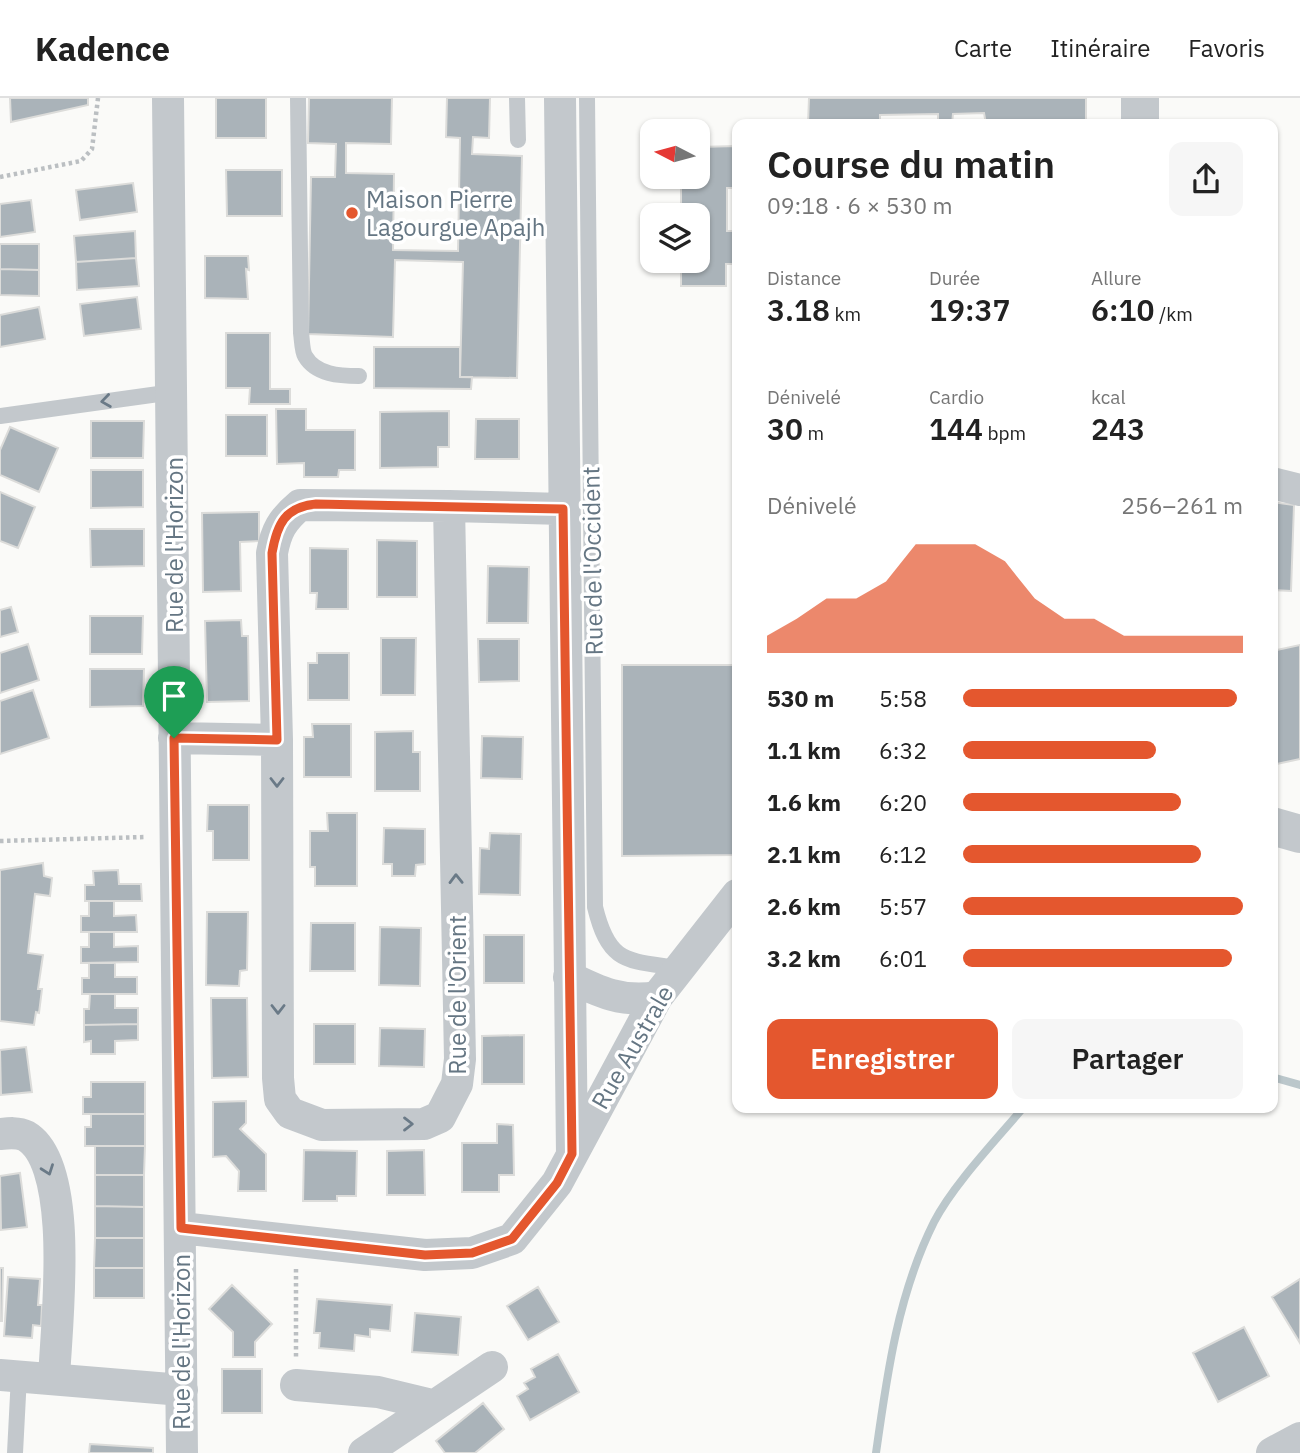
<!DOCTYPE html>
<html lang="fr">
<head>
<meta charset="utf-8">
<style>
	body { margin:0; font-family:"IBM Plex Sans",sans-serif; background:#f6f6f6; color:#222; height:100vh; display:flex; flex-direction:column; font-size:26px; white-space:nowrap }
	* { box-sizing:border-box; margin:0 }
	p { font-size:23px; color:#767676 }
	.icon { flex:none; width:38px; height:38px; fill:none; stroke:currentColor; stroke-width:2; stroke-linecap:round; stroke-linejoin:round }
	.map { position:relative; flex:1; overflow:hidden }
	.sheet { position:absolute; left:732px; top:21px; width:546px; height:994px; display:flex; flex-direction:column; background:#fff; border-radius:14px; box-shadow:0 2px 5px #0004 }
	.sheet>* { flex:none }
	.needle { width:46px; rotate:276deg }
	.fabs { position:absolute; left:640px; top:21px; display:grid; gap:14px }
	.fabs a { display:grid; place-items:center; width:70px; height:70px; border-radius:14px; background:#fff; box-shadow:0 2px 5px #0004; font-size:35px }
	.pin { position:absolute; display:grid; place-items:center; width:60px; height:60px; color:#fff; margin:-72px -30px; border-radius:50% 50% 50% 0; rotate:-45deg; box-shadow:0 0 7px #0007 }
	.pin .icon { rotate:45deg }
	.round { display:grid; place-items:center; flex:none; width:74px; height:74px; border-radius:14px; background:#f6f6f6 }
	.head { display:flex; align-items:center; justify-content:space-between; height:119px; padding:0 35px }
	h1 { font-size:38px; font-weight:600; line-height:52px }
	.figures { display:grid; grid-template-columns:repeat(3,1fr); gap:10px; height:119px; padding:7px 35px }
	.figures div { display:grid; align-content:center }
	.figures b { font-size:30px; font-weight:600 }
	.figures small { font-size:19px; font-weight:400 }
	.figures p { font-size:19px }
	.chart { height:196px; padding:14px 35px }
	.chart p { display:flex; justify-content:space-between }
	.chart svg { width:100%; height:126px; margin-top:7px; fill:#e4572e; opacity:.7 }
	.action { display:flex; gap:14px; margin-top:auto; padding:14px 35px }
	.action a { flex:1; height:80px; border-radius:14px; background:#e4572e; color:#fff; font-size:28px; font-weight:600; line-height:80px; text-align:center }
	.action a+a { background:#f6f6f6; color:#222 }
	ul { padding:0 35px; list-style:none; font-size:23px }
	li { display:grid; grid-template-columns:112px 84px 1fr; align-items:center; height:52px }
	li i { height:18px; border-radius:9px; background:#e4572e }
	header { display:flex; align-items:center; gap:42px; box-sizing:border-box; height:98px; padding:0 35px; background:#fff; border-bottom:2px solid #e0e0e0 }
	header strong { font-size:33px }
	nav { display:flex; gap:38px; margin-inline-start:auto; font-size:24px }
	.map>svg:first-child { display:block }
	.lines { fill:none; stroke-linecap:round; stroke-linejoin:round }
	.stream { stroke:#bbc7cb; stroke-width:8 }
	.building { fill:#aab3b9; stroke:#dcdcda; stroke-width:2 }
	.path { stroke:#bbbfc2; stroke-width:4.5; stroke-dasharray:3.5 3.5; stroke-linecap:butt }
	.service { stroke:#c3c8cc; stroke-width:16 }
	.minor { stroke:#c3c8cc; stroke-width:32 }
	.tertiary { stroke:#c3c8cc; stroke-width:38 }
	.oneway { stroke:#6a7a87 }
	.route-casing { stroke:#fff; stroke-width:14 }
	.route { stroke:#e4572e; stroke-width:9 }
	.poi-dot { fill:#e4572e; stroke:#fff; stroke-width:2.5 }
	.labels { text-anchor:middle; dominant-baseline:central; stroke-width:7; stroke-linejoin:round; paint-order:stroke }
	.poi-label { font-size:24px; fill:#657683; stroke:#fff; text-anchor:start }
	.street-label { font-size:24px; fill:#657683; stroke:#fff }
</style>
</head>
<body>
<header>
<strong>Kadence</strong>
<nav><a>Carte</a><a>Itinéraire</a><a>Favoris</a></nav>
</header>
<div class="map">
<svg width="1300" height="1355" viewBox="0 0 1300 1355">
	<rect width="100%" height="100%" fill="#fafaf8"/>
	<g class="lines">
		<path class="stream" d="M1272 979 1300 987
			M876 1355C887 1276 898 1196 934 1124 953 1087 996 1042 1023 1010"/>
	</g>
	<path class="building" d="M10 0H88V7L11 24Z
		M216 0H266V40H216Z
		M309 0H392L391 46 346 45V75L394 76 393 152 458 153 460 40 446 39 447 0H490L489 40 473 39 472 56 522 58 517 280 460 279 463 164 395 162 393 239 308 236 311 79H335L336 46 308 45Z
		M809 0H1086V26H986L984 15 953 16 952 26H938V16L880 17V26H808Z
		M737 48V106H734V90H727V133H737V166H726V188H681V163H698V117H681V79H698V49Z
		M226 72H282V118H227Z
		M133 85 137 114 80 122 76 92Z
		M31 102 35 134 0 139V106Z
		M135 133 136 160 76 164 74 138Z
		M0 146H39V172L0 171Z
		M205 158H248L249 172 246 171 248 201 205 200Z
		M136 160 139 188 77 192 76 164Z
		M0 171 39 172V198L0 197Z
		M137 199 141 231 84 238 80 206Z
		M39 209 45 241 0 249V217Z
		M226 235H270V291H290V306H249L250 290H226Z
		M374 249H460V279H472L471 291 374 290Z
		M276 311H306V332H355V372H339L338 379H304V365L277 366Z
		M449 313V349H438V369L380 370V314Z
		M226 317H267V358H226Z
		M476 321H519V361H475Z
		M91 323H144L143 360H91Z
		M10 329 58 350 39 394 0 377V352Z
		M91 372H143V409L91 410Z
		M0 394 35 409 18 450 0 443Z
		M1272 404 1294 407 1291 493 1272 492Z
		M259 414V443L240 444 241 493 203 494 202 415Z
		M90 431H144V468L91 469Z
		M377 442 417 443V499H377Z
		M310 450 348 451V511H316L317 495H310Z
		M488 468 529 469 528 525H487Z
		M11 509 18 534 0 539V512Z
		M90 518H143L142 556H90Z
		M241 522 242 538H248L249 603 207 604 205 523Z
		M381 540H416L415 597H381Z
		M478 541H519V583L479 584Z
		M28 546 39 582 0 595V555Z
		M1300 547V661L1272 667V553Z
		M317 555H349V602H308V565H317Z
		M622 567H737V757L622 758Z
		M90 571H144L143 608 90 609Z
		M33 592 49 640 0 656V603Z
		M312 626H351V679H304V639H313Z
		M413 633V654H420V693H375V634Z
		M482 638 523 639 522 681 481 680Z
		M208 707H249V762H213V733H207Z
		M327 715H357V788H315V769H310V733H328Z
		M384 730 425 731V766L416 767 415 778H392V766H383Z
		M490 735 521 736 520 797 479 796 480 750 489 751Z
		M43 765 44 778 52 780 50 798 35 796 28 855 43 857 38 891H42L39 915 36 914 34 927 0 923V772Z
		M118 772 119 786H141L142 803H85V787H94L93 773Z
		M89 803H114V818L136 817 137 834H81V818H89Z
		M207 814H248L247 872 240 873 239 888 206 887Z
		M311 825H355V873H310Z
		M380 829 421 830 420 888 379 887Z
		M89 834H114V849L138 848V864L81 865V849H89Z
		M484 837H524V885H484Z
		M89 865H115V879H137V896H82V880H89Z
		M90 896H115V910H138V926L84 927V911H89Z
		M211 900H247L248 979 212 980Z
		M138 926V942L115 943V956H91V943L84 944V927Z
		M314 926H355V966H314Z
		M380 930 425 931 424 969 379 968Z
		M524 937V986H482V938Z
		M26 949 32 994 1 997 0 952Z
		M91 984H145V1016H83V999H91Z
		M246 1003V1025L240 1031 266 1056V1093H238L239 1073 226 1058 213 1059V1004Z
		M91 1016H145V1048H85V1029H91Z
		M497 1026 513 1027 514 1077H499V1094H462V1045H497Z
		M95 1048H145L144 1077H95Z
		M304 1052 357 1053 356 1098H337V1103H303Z
		M424 1052 425 1097H387V1053Z
		M20 1075 27 1129 1 1132 0 1078Z
		M95 1077H144V1109L95 1108Z
		M95 1108 144 1109V1140H95Z
		M95 1140H144V1170H94Z
		M0 1170H3L2 1223H0Z
		M94 1170H144V1200H94Z
		M8 1179 40 1181 38 1207H42L41 1228 33 1227 32 1240 4 1238Z
		M1300 1181V1245L1272 1199Z
		M232 1187 272 1226 255 1244V1259H233V1234L209 1211Z
		M538 1189 559 1224 528 1242 507 1208Z
		M317 1201 392 1207 390 1233 370 1231V1239L355 1237 354 1253 319 1250 320 1235H314Z
		M415 1215 461 1219 458 1257 412 1254Z
		M1244 1229 1269 1278 1218 1304 1193 1255Z
		M558 1256 579 1294 530 1322 517 1298 528 1291 524 1285 535 1279 531 1271Z
		M222 1271H262V1315H222Z
		M483 1305 504 1331 475 1355H445L436 1343Z
		M90 1346 153 1350V1355H89Z"/>
	<g class="lines">
		<path class="path" d="M0 79 81 63 92 51 98 0
			M0 743 146 739
			M296 1171V1260"/>
		<path class="service" d="M298 0 301 235C302 241 302 253 305 258 316 277 340 278 359 278
			M517 0 518 42
			M587 0 595 809C609 866 626 862 678 870
			M0 318 173 294
			M15 1355 19 1278"/>
		<path class="minor" d="M168 0 182 1355
			M560 0 572 1056
			M1272 385 1300 392
			M449 408 300 407C282 422 276 433 272 455L277 642 278 980 280 1001 290 1015 322 1027 424 1026 440 1019 457 986 460 961 449 408 563 411
			M174 640 277 642
			M569 879C599 894 623 905 657 899
			M0 1036C9 1035 18 1034 26 1038 76 1067 56 1229 54 1281
			M181 1130 425 1157 472 1155 512 1141 557 1085 657 899 737 797
			M0 1277 182 1292
			M296 1287 378 1294 432 1307
			M364 1355 492 1269
			M1272 1355 1300 1340"/>
		<path class="tertiary" d="M1140 0V26
			M1272 728 1300 736"/>
	</g>
	<defs><path id="oneway-chevron" d="M-2-3.5L2.5 0L-2 3.5" fill="none" stroke-width="1.6" stroke-linecap="round" stroke-linejoin="round" transform="scale(1.75)"/></defs>
	<g class="oneway">
		<use href="#oneway-chevron" transform="translate(106 303) rotate(172)"/>
		<use href="#oneway-chevron" transform="translate(277 684) rotate(90)"/>
		<use href="#oneway-chevron" transform="translate(456 781) rotate(-91)"/>
		<use href="#oneway-chevron" transform="translate(278 911) rotate(90)"/>
		<use href="#oneway-chevron" transform="translate(408 1026)"/>
		<use href="#oneway-chevron" transform="translate(48 1072) rotate(70)"/>
	</g>
	<g class="lines">
		<defs>
			<path id="route" d="M316 406 563 411 572 1056 557 1085 512 1141 472 1155 425 1157 181 1130 174 640 277 642 272 455C277 426 285 409 316 406Z"/>
		</defs>
		<use href="#route" class="route-casing"/>
		<use href="#route" class="route"/>
	</g>
	<circle class="poi-dot" cx="352" cy="115" r="7"/>
	<g class="labels">
		<g class="poi-label">
			<text x="366" y="101">Maison Pierre<tspan x="366" dy="28">Lagourgue Apajh</tspan></text>
		</g>
		<g class="street-label">
			<text transform="translate(174 447) rotate(-90)">Rue de l'Horizon</text>
			<text transform="translate(592 463) rotate(-91)">Rue de l'Occident</text>
			<text transform="translate(457 897) rotate(-90)">Rue de l'Orient</text>
			<text transform="translate(632 949) rotate(-60)">Rue Australe</text>
			<text transform="translate(181 1244) rotate(-90)">Rue de l'Horizon</text>
		</g>
	</g>
</svg>
<div class="fabs">
<a><svg class="needle" viewBox="-14 -14 28 28"><path d="M0-13l5 13h-10z" fill="#e53935"/><path d="M0 13l5-13h-10z" fill="#767676"/></svg></a>
<a><svg class="icon" aria-label="layers" viewBox="0 0 24 24"><path d="M12 4l9 5-9 5-9-5zM3 14l9 5 9-5"/></svg></a>
</div>
<div class="pin" style="left:174px;top:640px;background:#1e9e55"><svg class="icon" aria-label="arrive" viewBox="0 0 24 24"><path d="M6 21V4h12l-3 4 3 4H6"/></svg></div>
<section class="sheet">
<div class="head"><div><h1>Course du matin</h1><p>09:18 · 6 × 530 m</p></div><a class="round"><svg class="icon" aria-label="share" viewBox="0 0 24 24"><path d="M12 15V3M7 8l5-5 5 5M5 13v7h14v-7"/></svg></a></div>
<div class="figures">
<div><p>Distance</p><b>3.18<small> km</small></b></div>
<div><p>Durée</p><b>19:37</b></div>
<div><p>Allure</p><b>6:10<small> /km</small></b></div>
</div>
<div class="figures">
<div><p>Dénivelé</p><b>30<small> m</small></b></div>
<div><p>Cardio</p><b>144<small> bpm</small></b></div>
<div><p>kcal</p><b>243</b></div>
</div>
<div class="chart"><p><span>Dénivelé</span>256–261 m</p>
<svg viewBox="0 0 160 44" preserveAspectRatio="none"><path d="M0 44V38L10 32L20 25L30 25L40 19L50 6L60 6L70 6L80 12L90 25L100 32L110 32L120 38L130 38L140 38L150 38L160 38V44z"/></svg>
</div>
<ul>
<li><b>530 m</b>5:58<i style="width:98%"></i></li>
<li><b>1.1 km</b>6:32<i style="width:69%"></i></li>
<li><b>1.6 km</b>6:20<i style="width:78%"></i></li>
<li><b>2.1 km</b>6:12<i style="width:85%"></i></li>
<li><b>2.6 km</b>5:57<i style="width:100%"></i></li>
<li><b>3.2 km</b>6:01<i style="width:96%"></i></li>
</ul>
<div class="action"><a>Enregistrer</a><a>Partager</a></div>
</section>
</div>
</body>
</html>
